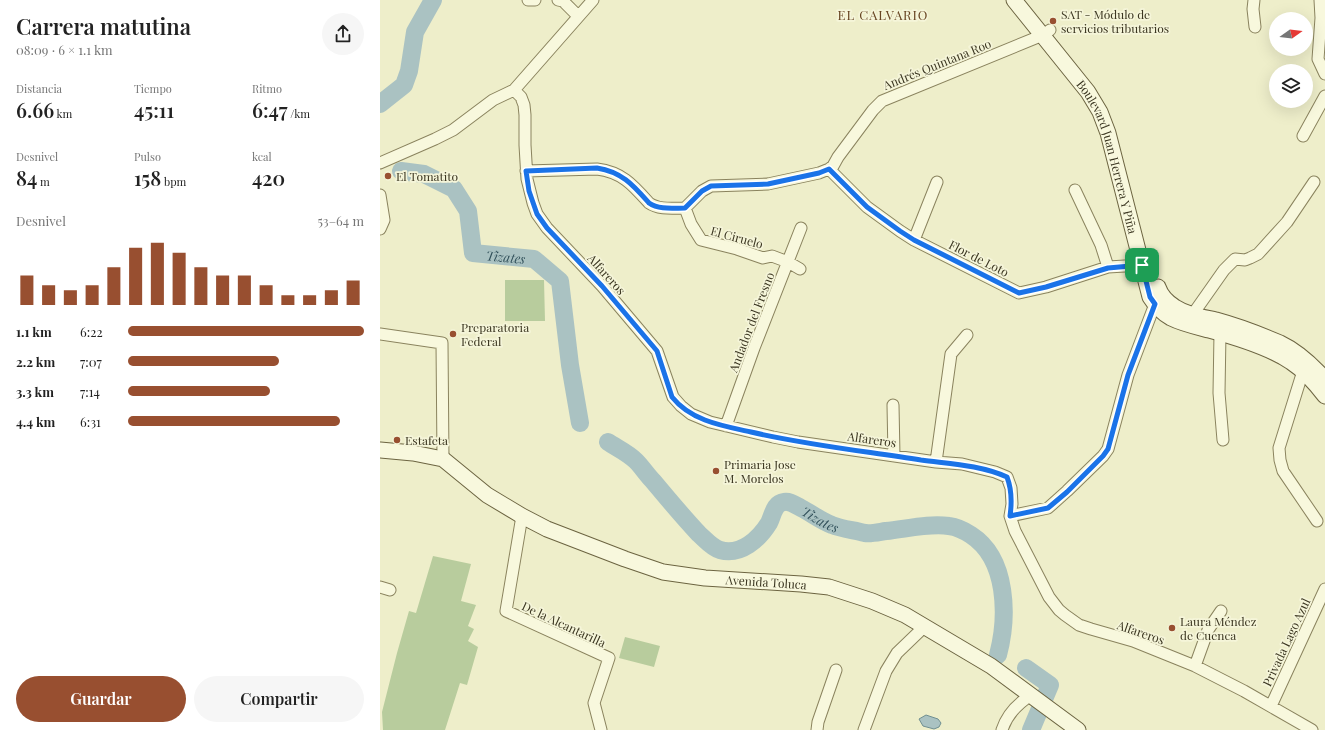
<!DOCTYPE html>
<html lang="es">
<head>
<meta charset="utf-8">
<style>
	body { margin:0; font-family:"Playfair Display",serif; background:#f6f6f6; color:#222; height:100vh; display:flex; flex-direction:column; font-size:15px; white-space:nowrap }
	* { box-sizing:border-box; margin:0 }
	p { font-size:13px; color:#767676 }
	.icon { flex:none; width:22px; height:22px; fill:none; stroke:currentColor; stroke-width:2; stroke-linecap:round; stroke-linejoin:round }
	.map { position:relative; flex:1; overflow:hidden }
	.drawer { display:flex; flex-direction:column; background:#fff; width:380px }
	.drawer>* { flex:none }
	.needle { width:26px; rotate:76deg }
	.buttons { position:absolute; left:889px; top:12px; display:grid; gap:8px }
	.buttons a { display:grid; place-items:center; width:44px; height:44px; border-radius:50%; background:#fff; box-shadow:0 4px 16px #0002; font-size:20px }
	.pin { position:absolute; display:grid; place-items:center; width:34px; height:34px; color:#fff; margin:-17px; border-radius:8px; box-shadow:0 2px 6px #0006 }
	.round { display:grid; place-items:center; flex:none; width:42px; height:42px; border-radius:21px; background:#f6f6f6 }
	.headline { display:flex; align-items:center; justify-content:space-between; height:68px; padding:0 16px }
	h1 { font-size:22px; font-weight:600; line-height:30px }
	.metrics { display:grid; grid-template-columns:repeat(3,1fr); gap:6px; height:68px; padding:4px 16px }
	.metrics div { display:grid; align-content:center }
	.metrics b { font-size:20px; font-weight:600 }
	.metrics small { font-size:11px; font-weight:400 }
	.metrics p { font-size:11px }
	.chart { height:112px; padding:8px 16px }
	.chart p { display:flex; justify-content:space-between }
	.chart svg { width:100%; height:72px; margin-top:4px; stroke:#984f30; stroke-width:6 }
	.cta { display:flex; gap:8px; margin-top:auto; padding:8px 16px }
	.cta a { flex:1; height:46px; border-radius:24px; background:#984f30; color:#fff; font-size:16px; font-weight:600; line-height:46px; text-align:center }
	.cta a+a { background:#f6f6f6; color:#222 }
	ul { padding:0 16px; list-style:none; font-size:13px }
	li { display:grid; grid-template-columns:64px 48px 1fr; align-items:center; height:30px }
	li i { height:10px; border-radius:5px; background:#984f30 }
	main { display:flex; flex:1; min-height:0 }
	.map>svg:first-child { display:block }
	.green { fill:#b8cc9d }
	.water { fill:#aac2c2; stroke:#708f91 }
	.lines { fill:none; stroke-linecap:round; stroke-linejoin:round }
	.river { stroke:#aac2c2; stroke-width:18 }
	.street-casing { stroke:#8a835e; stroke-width:13 }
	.secondary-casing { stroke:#6c6441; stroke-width:17 }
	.street { stroke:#f8f8dd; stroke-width:11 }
	.secondary { stroke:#f8f8dd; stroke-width:15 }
	.route-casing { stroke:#fff; stroke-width:8 }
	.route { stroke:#1a73e8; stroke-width:5 }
	.poi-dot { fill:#984f30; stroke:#f5f5d9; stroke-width:1.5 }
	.labels { text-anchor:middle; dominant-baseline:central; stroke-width:3.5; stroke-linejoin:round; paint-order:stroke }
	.poi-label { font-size:12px; fill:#3b3621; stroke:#f5f5d9; text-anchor:start }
	.street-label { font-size:12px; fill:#3b3621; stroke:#f5f5d9 }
	.neighbourhood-label { font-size:13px; letter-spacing:1px; fill:#674522; stroke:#f5f5d9 }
	.water-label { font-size:13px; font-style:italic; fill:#31505a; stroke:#f5f5d9 }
</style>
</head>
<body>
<main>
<section class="drawer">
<div class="headline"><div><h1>Carrera matutina</h1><p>08:09 · 6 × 1.1 km</p></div><a class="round"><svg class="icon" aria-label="share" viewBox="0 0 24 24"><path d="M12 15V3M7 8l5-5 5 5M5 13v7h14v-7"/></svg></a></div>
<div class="metrics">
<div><p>Distancia</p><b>6.66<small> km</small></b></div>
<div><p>Tiempo</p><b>45:11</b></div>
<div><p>Ritmo</p><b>6:47<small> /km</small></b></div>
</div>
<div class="metrics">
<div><p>Desnivel</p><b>84<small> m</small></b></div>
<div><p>Pulso</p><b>158<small> bpm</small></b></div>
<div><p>kcal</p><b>420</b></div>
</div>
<div class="chart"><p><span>Desnivel</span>53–64 m</p>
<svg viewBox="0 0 160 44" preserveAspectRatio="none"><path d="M5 44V26M15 44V32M25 44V35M35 44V32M45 44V21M55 44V9M65 44V6M75 44V12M85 44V21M95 44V26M105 44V26M115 44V32M125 44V38M135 44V38M145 44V35M155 44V29"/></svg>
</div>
<ul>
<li><b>1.1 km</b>6:22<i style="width:100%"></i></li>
<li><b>2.2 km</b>7:07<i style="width:64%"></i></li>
<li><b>3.3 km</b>7:14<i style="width:60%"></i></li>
<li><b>4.4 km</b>6:31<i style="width:90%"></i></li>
</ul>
<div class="cta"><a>Guardar</a><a>Compartir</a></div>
</section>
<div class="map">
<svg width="945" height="730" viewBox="0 0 945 730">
	<rect width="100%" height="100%" fill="#eeeeca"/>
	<path class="green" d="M125 280H164L165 321H125Z
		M53 556 91 564 81 601 96 605 88 626 94 629 88 641 98 647 87 685 80 683 65 730H3L2 712 17 653 29 611 36 613Z
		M245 637 280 646 274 667 239 658Z"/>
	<path class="water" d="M546 715 558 719 561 723 559 727 554 729 543 726 539 719Z"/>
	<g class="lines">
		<g class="river">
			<path d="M0 104 24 85 29 71 35 32 53 0"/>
			<path id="s1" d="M21 171 44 174 74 189 88 211 93 253 154 259 180 281 190 365 200 423"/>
			<path id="s2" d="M228 442C237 448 248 453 256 461 262 467 267 475 273 481 288 499 303 517 319 534 326 540 331 547 340 550 361 556 379 539 389 523 393 515 394 503 404 502 410 501 415 505 421 508 431 513 441 521 452 525 462 529 474 530 485 533 491 534 499 532 506 531 526 529 549 523 569 526 577 527 585 531 591 535 628 559 628 617 618 655"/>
			<path d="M646 668 670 685 651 730"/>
		</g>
		<defs>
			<path id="street" d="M148 0H155
				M178 0 183 1 198 16
				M874 0 873 9 875 27
				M940 0 941 18 938 59 945 74
				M134 90 141 97 144 105 145 115V145L147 179 153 203 157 214 167 228 222 286 277 351 293 397 301 406 311 414 330 422 393 437 418 442 556 462 582 464 615 472 627 477 631 488 632 504 630 516 635 531 669 597 679 610 685 615 699 625 711 629 753 641 815 666 864 691 932 730
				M923 136 945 96
				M0 163 55 139 73 130 113 100 134 90 213 0
				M449 169 487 207 520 231 534 240 639 293 666 287 728 267 762 265
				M146 171 217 169C242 172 253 185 269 203 279 210 293 208 305 208L322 191 331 186 388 184 439 173 449 169 453 166 458 157 493 110 502 101 663 35 670 30
				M695 190 721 245 728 267
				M0 195 4 220 0 229
				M305 208 311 224 321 240 357 249 383 258 392 256 408 262 420 269
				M534 240 557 182
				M811 320 813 314 844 270 855 259 865 260 870 258 878 254 907 222 934 182
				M840 333 839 393 843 440
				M0 334 62 343 63 459
				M927 366 923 371 899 448 900 460 903 471 937 521
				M513 405 514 456
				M346 426 374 348 421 228
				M556 462 571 354 587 335
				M142 516 126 611 229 658 214 703 221 730
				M630 516 668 508 687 491 723 456 728 449 748 375 775 304
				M0 587 10 590
				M815 666 828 630 841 611
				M891 706 945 589
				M437 730 438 722 456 670
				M484 730 506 671 517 653 544 627
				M622 730C627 714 637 704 651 695"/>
			<g id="secondary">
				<path id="s3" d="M634 0 708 92 720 112 728 133 770 297C775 305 782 313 791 318 803 324 817 327 829 330 855 337 889 347 911 362 925 371 935 383 945 396"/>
				<path d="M778 287C781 296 787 302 795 307 807 315 822 317 836 320 858 326 879 334 900 343 917 351 930 363 943 377"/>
				<path id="s4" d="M0 450 33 453 63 459 107 495 142 516 167 529 245 559 283 572 325 578 421 584 449 587 492 601 525 615 611 666 698 730"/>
			</g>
		</defs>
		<use href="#street" class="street-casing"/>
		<use href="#secondary" class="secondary-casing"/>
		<use href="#street" class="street"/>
		<use href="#secondary" class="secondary"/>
	</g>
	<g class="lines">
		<defs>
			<path id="route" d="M217 168C242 172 253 185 269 203 279 210 293 208 305 208L322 191 331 186 388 184 439 173 449 169 487 207 520 231 534 240 639 293 666 287 728 268 762 265 770 297 775 304 748 375 728 449 723 456 687 492 668 508 630 516C632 502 632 490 627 477 600 465 571 464 541 460 484 451 427 445 371 432 343 426 311 421 292 397L277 351 222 286 167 228 157 214 149 191 146 171Z"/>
		</defs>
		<use href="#route" class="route-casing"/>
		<use href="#route" class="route"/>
	</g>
	<g class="poi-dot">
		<circle cx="673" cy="21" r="4"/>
		<circle cx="8" cy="176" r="4"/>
		<circle cx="73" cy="334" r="4"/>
		<circle cx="17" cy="440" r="4"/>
		<circle cx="336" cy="471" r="4"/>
		<circle cx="792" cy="628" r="4"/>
	</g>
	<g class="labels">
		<g class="poi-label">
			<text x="681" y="14">SAT - Módulo de<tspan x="681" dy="14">servicios tributarios</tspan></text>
			<text x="16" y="176">El Tomatito</text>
			<text x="81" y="327">Preparatoria<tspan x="81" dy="14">Federal</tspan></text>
			<text x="25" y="440">Estafeta</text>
			<text x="344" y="464">Primaria Jose<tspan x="344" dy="14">M. Morelos</tspan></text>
			<text x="800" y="621">Laura Méndez<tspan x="800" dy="14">de Cuenca</tspan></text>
		</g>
		<g class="street-label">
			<text transform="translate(557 64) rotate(-22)">Andrés Quintana Roo</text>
			<text stroke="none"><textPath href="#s3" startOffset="186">Boulevard Juan Herrera Y Piña</textPath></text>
			<text transform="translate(357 237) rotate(15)">El Ciruelo</text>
			<text transform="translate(599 258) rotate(27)">Flor de Loto</text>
			<text transform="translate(227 274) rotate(48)">Alfareros</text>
			<text transform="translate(371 322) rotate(-69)">Andador del Fresno</text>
			<text transform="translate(492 439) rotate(8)">Alfareros</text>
			<text stroke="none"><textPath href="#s4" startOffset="417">Avenida Toluca</textPath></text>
			<text transform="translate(184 624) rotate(25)">De la Alcantarilla</text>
			<text transform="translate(761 632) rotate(19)">Alfareros</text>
			<text transform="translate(906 642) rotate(-65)">Privada Lago Azul</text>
		</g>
		<g class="neighbourhood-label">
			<text x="503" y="14">EL CALVARIO</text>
		</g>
		<g class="water-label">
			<text stroke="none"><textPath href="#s1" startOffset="158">Tizates</textPath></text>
			<text stroke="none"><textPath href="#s2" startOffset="285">Tizates</textPath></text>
		</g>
	</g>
</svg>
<div class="buttons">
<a><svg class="needle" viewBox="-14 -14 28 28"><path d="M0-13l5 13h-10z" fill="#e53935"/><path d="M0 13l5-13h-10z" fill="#767676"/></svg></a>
<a><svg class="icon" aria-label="layers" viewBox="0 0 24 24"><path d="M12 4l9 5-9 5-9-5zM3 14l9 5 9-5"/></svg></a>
</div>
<div class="pin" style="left:762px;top:265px;background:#1e9e55"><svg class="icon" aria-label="arrive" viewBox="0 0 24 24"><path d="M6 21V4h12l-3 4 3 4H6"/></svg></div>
</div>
</main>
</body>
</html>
